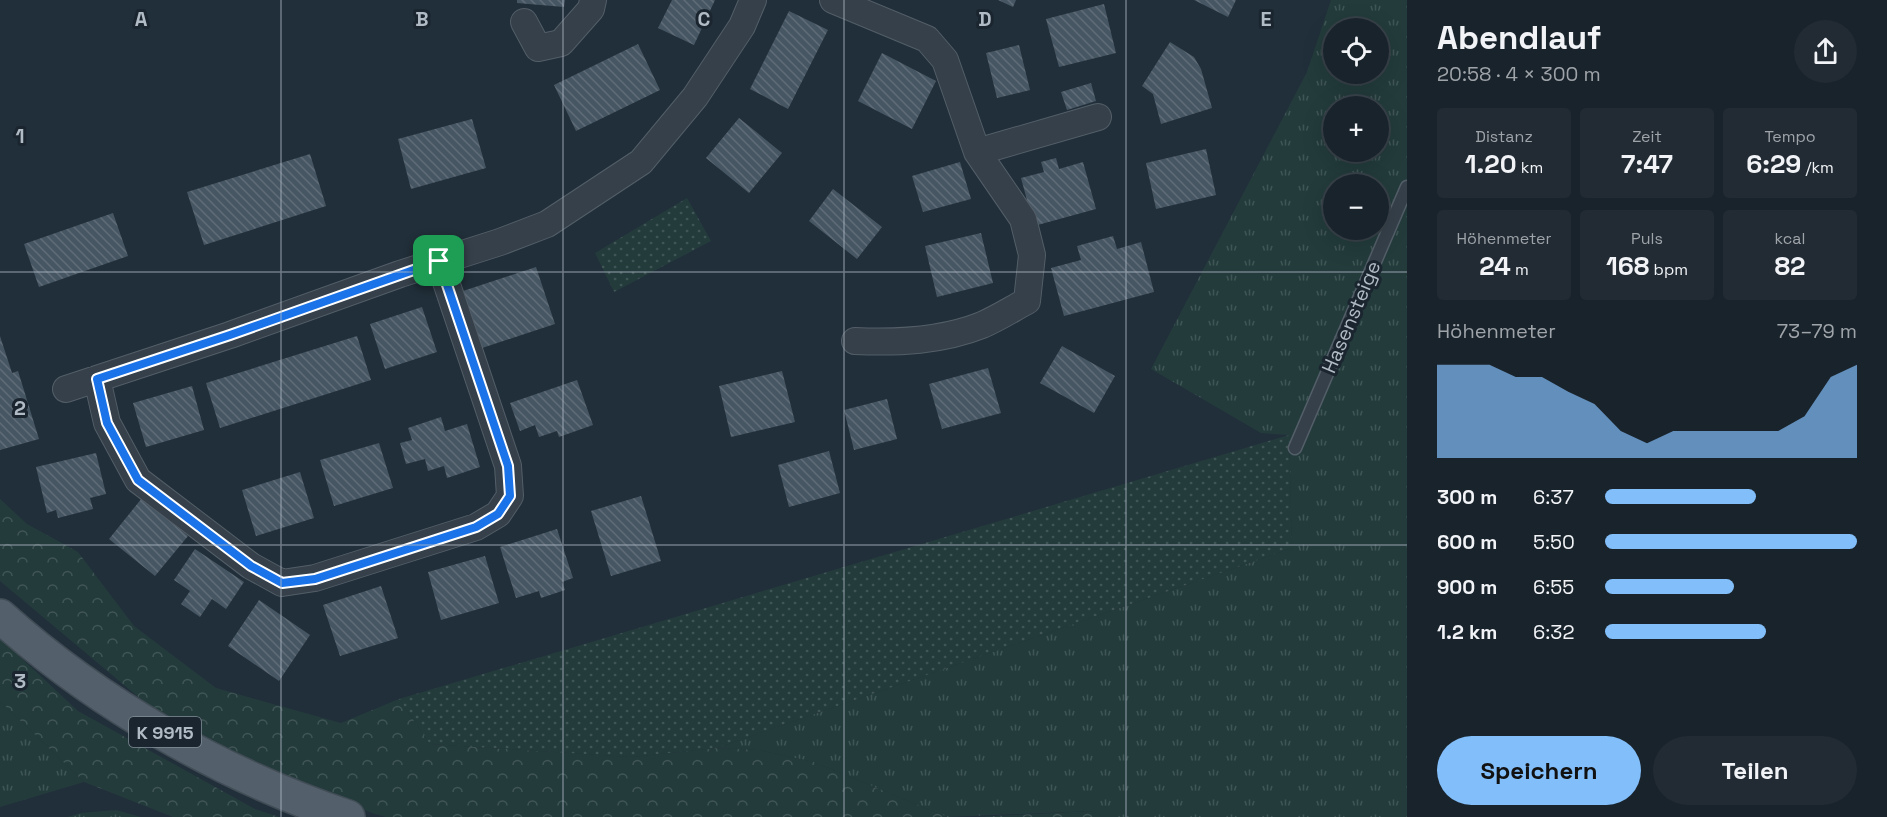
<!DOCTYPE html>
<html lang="de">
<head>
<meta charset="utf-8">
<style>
	body { margin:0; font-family:"Space Grotesk",sans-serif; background:#222b34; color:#f1f3f6; height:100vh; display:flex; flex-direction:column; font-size:22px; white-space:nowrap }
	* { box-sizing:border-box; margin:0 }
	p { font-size:20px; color:#9fa4a9 }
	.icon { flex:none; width:33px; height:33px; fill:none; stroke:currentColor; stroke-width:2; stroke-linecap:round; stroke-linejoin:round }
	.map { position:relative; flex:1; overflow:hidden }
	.panel { display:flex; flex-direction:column; background:#19232c; width:480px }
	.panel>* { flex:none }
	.tools { position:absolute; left:1323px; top:18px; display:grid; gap:12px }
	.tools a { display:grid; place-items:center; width:66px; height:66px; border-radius:50%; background:#19232c; box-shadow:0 6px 24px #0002,0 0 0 2px #374048; font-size:30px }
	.pin { position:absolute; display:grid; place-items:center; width:51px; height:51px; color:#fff; margin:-26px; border-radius:12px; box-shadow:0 3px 9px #0006 }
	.round { display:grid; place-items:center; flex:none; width:63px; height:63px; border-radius:32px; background:#222b34 }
	.summary { display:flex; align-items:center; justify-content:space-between; height:102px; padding:0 30px }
	h1 { font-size:33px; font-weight:700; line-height:45px }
	.metrics { display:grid; grid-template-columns:repeat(3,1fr); gap:9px; height:102px; padding:6px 30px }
	.metrics div { display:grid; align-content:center; border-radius:6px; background:#222b34; text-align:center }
	.metrics b { font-size:26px; font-weight:700 }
	.metrics small { font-size:16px; font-weight:400 }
	.metrics p { font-size:16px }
	.chart { height:168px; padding:12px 30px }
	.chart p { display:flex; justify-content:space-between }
	.chart svg { width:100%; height:108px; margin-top:6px; fill:#82bef9; opacity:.7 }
	.button { display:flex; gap:12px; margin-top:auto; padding:12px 30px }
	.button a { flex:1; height:69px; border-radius:36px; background:#82bef9; color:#111; font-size:24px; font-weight:700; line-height:69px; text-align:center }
	.button a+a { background:#222b34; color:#f1f3f6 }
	ul { padding:0 30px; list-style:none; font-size:20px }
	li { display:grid; grid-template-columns:96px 72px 1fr; align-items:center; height:45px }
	li i { height:15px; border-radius:8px; background:#82bef9 }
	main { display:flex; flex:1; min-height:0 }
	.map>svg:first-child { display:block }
	.grass { fill:url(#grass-tufts); fill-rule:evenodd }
	.forest { fill:url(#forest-crowns) }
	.park { fill:url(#park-dots) }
	.building { fill:url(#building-back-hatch) }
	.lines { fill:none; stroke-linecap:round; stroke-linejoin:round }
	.lane-casing { stroke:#535e68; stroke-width:15 }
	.street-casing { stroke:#535e68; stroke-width:28 }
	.primary-casing { stroke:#414c56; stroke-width:36 }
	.lane { stroke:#35404a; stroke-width:12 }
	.street { stroke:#35404a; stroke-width:26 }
	.primary { stroke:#53606b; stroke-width:33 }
	.route-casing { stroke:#fff; stroke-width:12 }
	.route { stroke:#1a73e8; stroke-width:8 }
	.grid { fill:none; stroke:#b0bbc6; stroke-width:1.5; stroke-opacity:0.55 }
	.labels { text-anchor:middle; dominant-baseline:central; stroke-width:6; stroke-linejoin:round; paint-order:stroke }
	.shield { fill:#1a252f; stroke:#838e99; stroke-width:1.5 }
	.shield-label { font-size:18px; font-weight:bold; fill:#b0bbc6 }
	.street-label { font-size:20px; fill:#b0bbc6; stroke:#1a252f }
	.grid-label { font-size:20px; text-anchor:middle; font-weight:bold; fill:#b0bbc6; stroke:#1a252f; stroke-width:6; stroke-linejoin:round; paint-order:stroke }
</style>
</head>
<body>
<main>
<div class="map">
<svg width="1407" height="817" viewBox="0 0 1407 817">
	<defs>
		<pattern id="grass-tufts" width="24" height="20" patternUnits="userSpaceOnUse" patternTransform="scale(1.5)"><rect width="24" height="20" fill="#233b3b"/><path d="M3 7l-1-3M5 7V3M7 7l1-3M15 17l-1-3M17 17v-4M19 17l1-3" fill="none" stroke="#405556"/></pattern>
		<pattern id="forest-crowns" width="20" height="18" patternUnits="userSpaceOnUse" patternTransform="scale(1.5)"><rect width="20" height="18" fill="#233b3b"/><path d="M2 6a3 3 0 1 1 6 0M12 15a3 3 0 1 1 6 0" fill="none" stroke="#405556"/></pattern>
		<pattern id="park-dots" width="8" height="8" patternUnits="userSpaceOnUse" patternTransform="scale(1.5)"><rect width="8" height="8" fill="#233b3b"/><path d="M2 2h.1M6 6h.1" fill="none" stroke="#405556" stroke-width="1.8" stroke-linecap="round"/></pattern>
		<pattern id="building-back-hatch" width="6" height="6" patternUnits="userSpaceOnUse" patternTransform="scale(1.5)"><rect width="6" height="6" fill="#475663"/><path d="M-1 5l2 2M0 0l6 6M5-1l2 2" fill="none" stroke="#5f6c78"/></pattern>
	</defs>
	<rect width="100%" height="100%" fill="#212f3a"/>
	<path class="grass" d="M1331 0H1407V817H1104L1092 811 947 817 814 762 759 750 717 748 1292 548 1289 435 1261 433 1151 369 1307 72ZM1334 28H1378V74H1334ZM1334 106H1378V152H1334ZM1334 184H1378V230H1334Z
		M0 701 84 782 0 807Z
		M116 810 141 817H67L81 813Z"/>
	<path class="forest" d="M0 499 27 524 78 552 134 626 216 688 341 723 399 699 430 744 631 757 717 748 759 750 814 762 947 817H386L375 814 240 761 161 716 0 581Z
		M0 638 78 711 255 809 279 817H173L84 782 0 701Z
		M1093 811 1104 817H976Z"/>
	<path class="park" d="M687 198 711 241 614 292 595 253Z
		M1289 435 1292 548 717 748 631 757 430 744 399 699Z"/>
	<path class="building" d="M517 0H565L564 7 517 3Z
		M672 0H715L694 45 658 28Z
		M998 0H1016L1013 7Z
		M1194 0H1236L1228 17Z
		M1104 4 1116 53 1059 67 1046 19Z
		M789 11 828 30 788 109 750 89Z
		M1170 42 1194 57 1201 69 1212 108 1161 124 1153 94 1142 86Z
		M638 44 660 90 576 131 554 85Z
		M1019 45 1030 90 997 98 986 53Z
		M882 53 936 81 912 129 858 101Z
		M1091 83 1096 101 1067 110 1061 92Z
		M739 118 782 153 749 193 706 158Z
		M472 119 486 168 411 189 398 139Z
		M1206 149 1216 195 1156 209 1146 163Z
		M310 154 326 206 204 245 187 192Z
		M1056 158 1059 169 1083 162 1096 209 1034 226 1021 178 1044 172 1041 162Z
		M960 162 971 199 923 212 912 176Z
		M833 189 882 227 857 259 809 221Z
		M113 213 128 256 39 287 24 244Z
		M981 233 993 283 937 297 925 246Z
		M1113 236 1117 249 1141 242 1154 292 1064 316 1051 268 1081 260 1077 246Z
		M536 267 555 324 482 348 463 291Z
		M422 307 437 352 385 369 370 324Z
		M0 336 12 373 18 371 39 439 0 450Z
		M357 336 371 380 220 428 206 383Z
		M1062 346 1115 376 1094 413 1040 383Z
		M988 368 1001 413 942 429 929 384Z
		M782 371 795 422 731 437 719 386Z
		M577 380 593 425 559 437 557 431 539 437 535 425 520 431 510 403Z
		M192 386 204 430 146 447 133 403Z
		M887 399 897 439 854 450 844 410Z
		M441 417 445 431 467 424 480 467 447 478 444 466 428 471 425 459 406 464 400 443 412 440 408 428Z
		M379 443 393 488 334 506 320 460Z
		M829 451 840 493 789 507 778 465Z
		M96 453 106 494 90 498 93 509 58 518 56 510 47 513 36 467Z
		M300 472 314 518 256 536 242 490Z
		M641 496 661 561 611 576 591 511Z
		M142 498 188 536 155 576 109 539Z
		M557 529 573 578 562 582 565 590 541 598 539 591 516 598 500 547Z
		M195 549 244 582 226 609 212 599 200 617 181 604 190 591 174 580Z
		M485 556 499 603 441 620 428 572Z
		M381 586 398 638 340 656 323 605Z
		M259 600 310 635 279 681 228 646Z"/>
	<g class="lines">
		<defs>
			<path id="lane" d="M1295 448 1407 187"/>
			<path id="street" d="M833 0 927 39 945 60 977 152 1023 219 1032 255 1027 301C1012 309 998 318 982 325 942 341 898 343 855 341
				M524 22 538 48 561 43 591 9 593 0
				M977 152 1098 117
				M97 379 107 423 138 480 251 566 282 583 315 578 476 527 498 514 510 496 508 466 439 261
				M66 389 230 335 400 274 500 242 547 224 641 162 695 97 742 26 753 0"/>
			<path id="primary" d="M0 616C98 704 223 775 348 817"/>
		</defs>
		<use href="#lane" class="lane-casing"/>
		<use href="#street" class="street-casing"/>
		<use href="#primary" class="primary-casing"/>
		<use href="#lane" class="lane"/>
		<use href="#street" class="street"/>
		<use href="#primary" class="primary"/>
	</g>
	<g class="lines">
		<defs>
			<path id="route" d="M439 261 508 466 510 496 498 514 476 527 315 579 282 583 251 566 138 480 107 423 97 379 230 335Z"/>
		</defs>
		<use href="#route" class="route-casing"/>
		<use href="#route" class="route"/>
	</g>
	<path class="grid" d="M281 0V817M563 0V817M844 0V817M1126 0V817M0 272H1407M0 545H1407"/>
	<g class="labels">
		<rect class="shield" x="129" y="717" width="72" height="30" rx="4.5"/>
		<g class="shield-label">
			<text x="165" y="732">K 9915</text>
		</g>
		<g class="street-label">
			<text transform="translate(1351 317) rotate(-67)">Hasensteige</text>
		</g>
	</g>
	<g class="grid-label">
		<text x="141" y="26">A</text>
		<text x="422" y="26">B</text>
		<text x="704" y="26">C</text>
		<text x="985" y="26">D</text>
		<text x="1266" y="26">E</text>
		<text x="20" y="143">1</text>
		<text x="20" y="415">2</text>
		<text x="20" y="688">3</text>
	</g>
</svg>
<div class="tools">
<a><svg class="icon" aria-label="locate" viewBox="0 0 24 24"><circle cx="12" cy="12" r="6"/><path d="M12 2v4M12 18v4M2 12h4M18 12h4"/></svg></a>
<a>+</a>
<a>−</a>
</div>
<div class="pin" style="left:439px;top:261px;background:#1e9e55"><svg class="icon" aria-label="arrive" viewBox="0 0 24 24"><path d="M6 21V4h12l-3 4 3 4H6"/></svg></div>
</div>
<section class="panel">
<div class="summary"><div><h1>Abendlauf</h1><p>20:58 · 4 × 300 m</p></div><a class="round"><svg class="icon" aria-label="share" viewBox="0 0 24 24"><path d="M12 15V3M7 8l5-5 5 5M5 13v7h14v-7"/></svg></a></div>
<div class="metrics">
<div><p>Distanz</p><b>1.20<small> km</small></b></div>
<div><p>Zeit</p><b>7:47</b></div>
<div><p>Tempo</p><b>6:29<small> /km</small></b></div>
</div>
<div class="metrics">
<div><p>Höhenmeter</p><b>24<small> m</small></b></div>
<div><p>Puls</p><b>168<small> bpm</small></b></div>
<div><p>kcal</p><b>82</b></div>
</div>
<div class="chart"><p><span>Höhenmeter</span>73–79 m</p>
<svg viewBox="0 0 160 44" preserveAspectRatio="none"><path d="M0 44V6L10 6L20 6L30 11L40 11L50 17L60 22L70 33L80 38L90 33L100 33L110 33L120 33L130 33L140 27L150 11L160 6V44z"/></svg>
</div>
<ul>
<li><b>300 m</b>6:37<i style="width:60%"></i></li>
<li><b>600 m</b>5:50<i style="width:100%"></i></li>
<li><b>900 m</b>6:55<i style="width:51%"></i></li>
<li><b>1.2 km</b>6:32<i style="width:64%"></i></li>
</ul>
<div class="button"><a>Speichern</a><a>Teilen</a></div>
</section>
</main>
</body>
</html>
